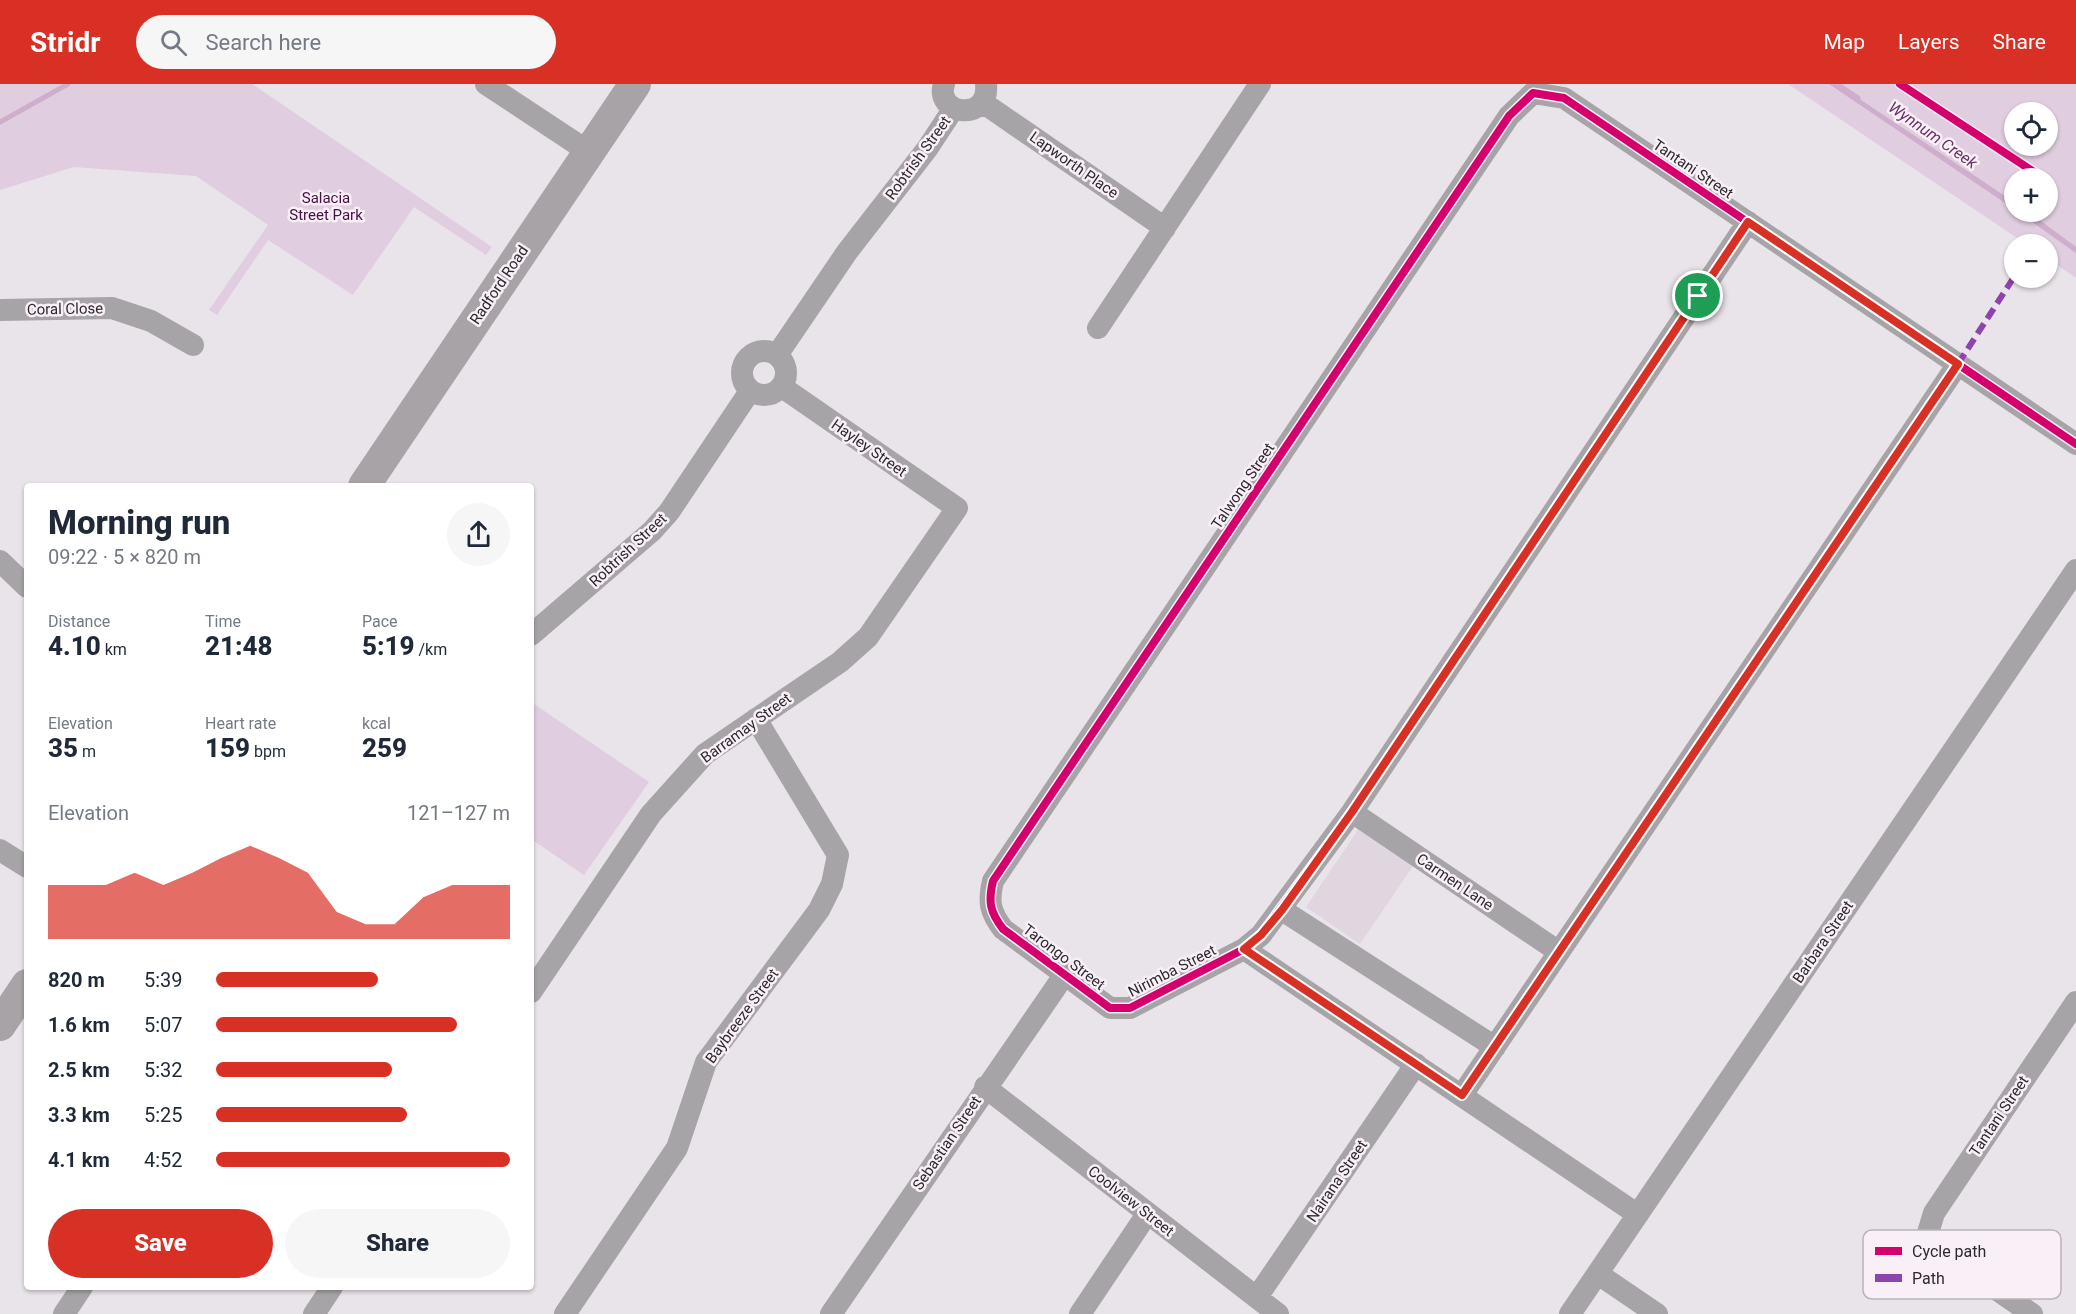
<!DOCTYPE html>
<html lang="en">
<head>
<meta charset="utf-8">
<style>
	body { margin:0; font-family:Roboto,sans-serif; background:#f6f6f7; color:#1f2937; height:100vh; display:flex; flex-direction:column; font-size:22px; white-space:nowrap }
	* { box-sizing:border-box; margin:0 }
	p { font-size:20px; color:#747a83 }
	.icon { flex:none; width:33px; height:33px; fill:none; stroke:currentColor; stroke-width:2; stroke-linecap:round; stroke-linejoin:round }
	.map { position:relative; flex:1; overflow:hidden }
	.details { position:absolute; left:24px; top:399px; width:510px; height:807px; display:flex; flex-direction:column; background:#fff; border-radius:6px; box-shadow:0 2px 4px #0004 }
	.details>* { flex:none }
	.buttons { position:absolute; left:2004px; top:18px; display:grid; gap:12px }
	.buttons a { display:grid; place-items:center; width:54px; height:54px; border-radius:50%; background:#fff; box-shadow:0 2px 4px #0004; font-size:30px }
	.pin { position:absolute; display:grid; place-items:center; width:51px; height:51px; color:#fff; margin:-26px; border:3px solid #fff; border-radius:50%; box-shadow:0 2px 6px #0007 }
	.round { display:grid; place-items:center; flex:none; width:63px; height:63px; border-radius:32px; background:#f6f6f7 }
	.overview { display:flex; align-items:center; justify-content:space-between; height:102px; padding:0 24px }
	h1 { font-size:33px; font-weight:800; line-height:45px }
	.metrics { display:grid; grid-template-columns:repeat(3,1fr); gap:9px; height:102px; padding:6px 24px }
	.metrics div { display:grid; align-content:center }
	.metrics b { font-size:26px; font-weight:800 }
	.metrics small { font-size:16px; font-weight:400 }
	.metrics p { font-size:16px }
	.chart { height:168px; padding:12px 24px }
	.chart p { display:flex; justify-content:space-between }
	.chart svg { width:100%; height:108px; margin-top:6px; fill:#d93025; opacity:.7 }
	.cta { display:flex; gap:12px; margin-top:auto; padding:12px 24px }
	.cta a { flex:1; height:69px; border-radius:36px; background:#d93025; color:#fff; font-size:24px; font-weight:800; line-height:69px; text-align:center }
	.cta a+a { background:#f6f6f7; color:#1f2937 }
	ul { padding:0 24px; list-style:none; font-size:20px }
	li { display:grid; grid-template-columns:96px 72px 1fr; align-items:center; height:45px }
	li i { height:15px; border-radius:8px; background:#d93025 }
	header { display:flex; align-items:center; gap:36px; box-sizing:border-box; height:84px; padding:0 30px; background:#d93025; color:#fff }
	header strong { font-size:28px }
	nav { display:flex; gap:33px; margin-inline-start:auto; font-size:21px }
	.search { width:420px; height:54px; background:#f6f6f7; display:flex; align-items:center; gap:15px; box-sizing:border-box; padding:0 21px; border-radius:33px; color:#747a83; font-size:22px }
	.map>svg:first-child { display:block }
	.built { fill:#e0d6e0 }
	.green { fill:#e0cddf; fill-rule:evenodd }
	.water { fill:#ceadcd }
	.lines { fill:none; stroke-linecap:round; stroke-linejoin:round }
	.stream { stroke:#ceadcd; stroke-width:5 }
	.street { stroke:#a7a4a7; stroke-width:22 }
	.secondary { stroke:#a7a3a7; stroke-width:32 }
	.quiet { stroke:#8e44ad; stroke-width:6; stroke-dasharray:12 6; stroke-linecap:butt }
	.cycleway-casing { stroke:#f8eff7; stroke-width:11 }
	.cycleway { stroke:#d6006c; stroke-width:8 }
	.route-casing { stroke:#fff; stroke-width:12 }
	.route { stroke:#d93025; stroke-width:8 }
	.labels { text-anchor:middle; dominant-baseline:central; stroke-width:5; stroke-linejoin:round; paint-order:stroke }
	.street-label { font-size:15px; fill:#2d2a2d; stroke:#f8eff7 }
	.park-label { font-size:15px; fill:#461047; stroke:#f8eff7 }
	.water-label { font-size:16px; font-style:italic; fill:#673167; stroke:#f8eff7 }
	.key { fill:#f8eff7; stroke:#bbb4ba; stroke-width:1.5 }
	.key-label { font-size:16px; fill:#2d2a2d }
</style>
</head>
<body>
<header>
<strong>Stridr</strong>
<div class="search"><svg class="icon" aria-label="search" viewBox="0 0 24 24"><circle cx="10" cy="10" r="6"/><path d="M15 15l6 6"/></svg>Search here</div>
<nav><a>Map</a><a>Layers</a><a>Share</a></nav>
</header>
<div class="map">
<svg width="2076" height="1230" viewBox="0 0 2076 1230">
	<rect width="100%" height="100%" fill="#e9e4e9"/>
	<path class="built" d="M1360 743 1415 779 1360 860 1306 823Z"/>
	<path class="green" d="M0 0H252L492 163 486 171 414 123 353 211 268 156 217 231 209 226 268 141 196 92 74 83 0 106Z
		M1788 0H2076V194L2048 175V160H2026ZM2014 28H2048V62H2014ZM2014 94H2048V128H2014Z
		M531 618 649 698 584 791 531 755Z"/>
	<path class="water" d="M1829 0H1837L2014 118V125Z
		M2018 128H2029L2076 163V169Z"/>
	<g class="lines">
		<path class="stream" d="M1837 0 1858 14
			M0 38 68 0"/>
		<path class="street" d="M486 0 589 68
			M944 0C934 31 990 39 986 0
			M982 18 1165 144
			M1748 138 1352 728 1261 851 1244 865 1130 924H1110L1003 845C990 828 988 818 993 797L1509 32 1533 9 1564 14 2076 360
			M0 226 112 224 151 237 193 261
			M1098 244 1260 0
			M742 289a22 22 0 1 1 44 0a22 22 0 1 1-44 0Z
			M777 271 847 168 927 65 954 24
			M0 477 27 503
			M531 551 652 447 669 428 750 307
			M1352 728 1559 868
			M0 766 27 783
			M1282 826 1495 963
			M1244 865 1637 1130
			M531 908 651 730 705 670 840 578 868 553 957 424 782 303
			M985 1003 1278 1230
			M1462 1011 1958 280
			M1598 1190 1657 1230
			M1257 1213 1416 980
			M64 1230 82 1203
			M314 1230 332 1203
			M565 1230 677 1064 706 978 819 826 832 800 838 771 756 635
			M831 1230 1065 890
			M1080 1230 1147 1130
			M1570 1230 2076 486
			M2032 1230 1938 1165 1928 1149 1934 1129 2076 918"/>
		<path class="secondary" d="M364 402 635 0
			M0 941 27 901"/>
		<path class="quiet" d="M1958 280 2014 193"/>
		<defs>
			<path id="cycleway" d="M1900 0 2043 94
				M1748 138 1352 728 1261 851 1244 865 1130 924H1110L1003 845C990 828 988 818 993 797L1509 32 1533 9 1564 14 2076 360"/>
		</defs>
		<use href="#cycleway" class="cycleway-casing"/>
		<use href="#cycleway" class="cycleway"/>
	</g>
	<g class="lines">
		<defs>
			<path id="route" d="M1748 138 1958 280 1462 1011 1244 865 1261 851 1282 826 1352 728Z"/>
		</defs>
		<use href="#route" class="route-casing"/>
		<use href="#route" class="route"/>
	</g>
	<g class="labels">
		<g class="street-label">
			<text transform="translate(918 74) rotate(-54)">Robtrish Street</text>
			<text transform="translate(1074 81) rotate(35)">Lapworth Place</text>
			<text transform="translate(1693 85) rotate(34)">Tantani Street</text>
			<text transform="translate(499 201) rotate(-56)">Radford Road</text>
			<text transform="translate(65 225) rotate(-1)">Coral Close</text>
			<text transform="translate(869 364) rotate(35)">Hayley Street</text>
			<text transform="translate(1243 402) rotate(-56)">Talwong Street</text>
			<text transform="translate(628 466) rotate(-43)">Robtrish Street</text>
			<text transform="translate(746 644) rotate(-36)">Barramay Street</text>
			<text transform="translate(1455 798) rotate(34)">Carmen Lane</text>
			<text transform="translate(1823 858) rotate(-56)">Barbara Street</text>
			<text transform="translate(1064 873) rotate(37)">Tarongo Street</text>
			<text transform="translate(1172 887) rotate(-27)">Nirimba Street</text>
			<text transform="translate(742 932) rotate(-54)">Baybreeze Street</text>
			<text transform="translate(1999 1032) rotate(-56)">Tantani Street</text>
			<text transform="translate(947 1059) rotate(-56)">Sebastian Street</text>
			<text transform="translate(1337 1097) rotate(-56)">Nairana Street</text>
			<text transform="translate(1131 1117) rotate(38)">Coolview Street</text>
		</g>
		<g class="park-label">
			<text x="326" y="114">Salacia<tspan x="326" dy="17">Street Park</tspan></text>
		</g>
		<g class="water-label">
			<text transform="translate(1933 51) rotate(35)">Wynnum Creek</text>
		</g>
	</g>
	<rect x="1863" y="1146" width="198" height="69" rx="9" class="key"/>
	<rect x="1875" y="1163" width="27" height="8" fill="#d6006c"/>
	<rect x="1875" y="1190" width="27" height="8" fill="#8e44ad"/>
	<g class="key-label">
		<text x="1912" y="1173">Cycle path</text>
		<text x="1912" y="1200">Path</text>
	</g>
</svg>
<div class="buttons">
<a><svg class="icon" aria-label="locate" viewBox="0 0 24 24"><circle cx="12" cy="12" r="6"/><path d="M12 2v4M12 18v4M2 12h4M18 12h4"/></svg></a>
<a>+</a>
<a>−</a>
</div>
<div class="pin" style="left:1698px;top:212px;background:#1e9e55"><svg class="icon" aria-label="arrive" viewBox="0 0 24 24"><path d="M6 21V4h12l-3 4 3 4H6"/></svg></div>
<section class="details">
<div class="overview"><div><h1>Morning run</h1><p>09:22 · 5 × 820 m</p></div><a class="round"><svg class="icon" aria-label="share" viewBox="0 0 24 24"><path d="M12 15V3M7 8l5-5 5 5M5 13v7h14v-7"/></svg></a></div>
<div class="metrics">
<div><p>Distance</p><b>4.10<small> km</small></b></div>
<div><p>Time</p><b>21:48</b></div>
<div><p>Pace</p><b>5:19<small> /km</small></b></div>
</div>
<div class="metrics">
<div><p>Elevation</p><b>35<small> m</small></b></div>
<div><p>Heart rate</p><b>159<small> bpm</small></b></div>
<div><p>kcal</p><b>259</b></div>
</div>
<div class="chart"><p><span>Elevation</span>121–127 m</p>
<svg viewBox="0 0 160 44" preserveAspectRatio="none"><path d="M0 44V22L10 22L20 22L30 17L40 22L50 17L60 11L70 6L80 11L90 17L100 33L110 38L120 38L130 27L140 22L150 22L160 22V44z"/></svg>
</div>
<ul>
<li><b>820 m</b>5:39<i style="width:55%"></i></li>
<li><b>1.6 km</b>5:07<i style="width:82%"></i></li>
<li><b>2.5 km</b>5:32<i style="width:60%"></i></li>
<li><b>3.3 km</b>5:25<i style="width:65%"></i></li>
<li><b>4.1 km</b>4:52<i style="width:100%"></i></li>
</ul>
<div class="cta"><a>Save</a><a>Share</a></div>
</section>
</div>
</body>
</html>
